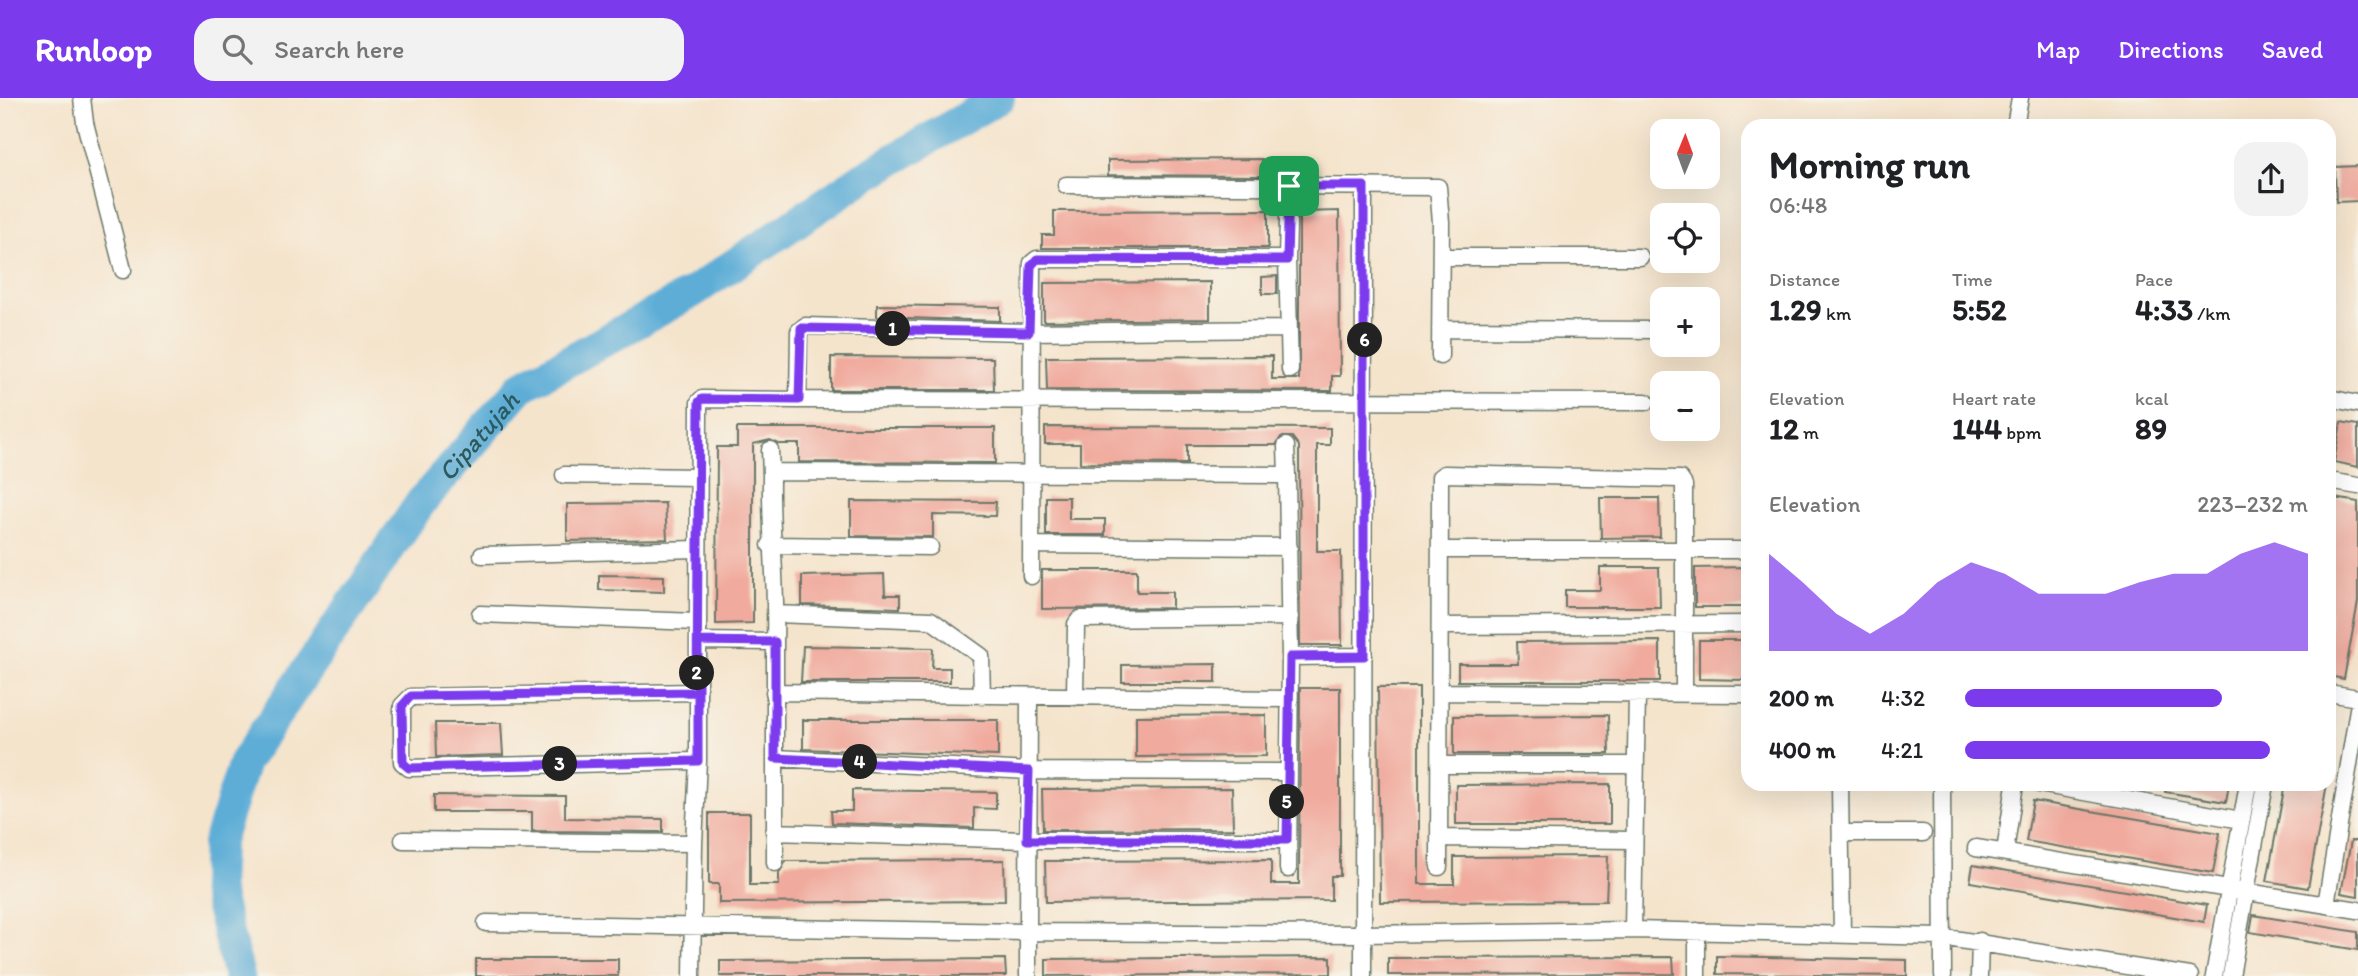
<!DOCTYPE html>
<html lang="en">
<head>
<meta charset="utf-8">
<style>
	body { margin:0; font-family:Itim,sans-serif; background:#f2f2f2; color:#202124; height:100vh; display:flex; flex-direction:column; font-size:26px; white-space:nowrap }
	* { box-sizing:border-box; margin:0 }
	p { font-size:23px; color:#757577 }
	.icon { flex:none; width:38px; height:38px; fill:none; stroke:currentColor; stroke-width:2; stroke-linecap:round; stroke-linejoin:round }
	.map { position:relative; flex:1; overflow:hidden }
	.drawer { position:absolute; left:1741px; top:21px; width:595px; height:672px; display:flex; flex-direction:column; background:#fff; border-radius:21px; box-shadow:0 7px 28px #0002 }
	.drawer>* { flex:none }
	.needle { width:46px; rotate:1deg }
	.fabs { position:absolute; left:1650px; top:21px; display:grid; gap:14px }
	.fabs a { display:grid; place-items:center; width:70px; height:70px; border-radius:14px; background:#fff; box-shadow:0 7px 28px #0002; font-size:35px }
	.pin { position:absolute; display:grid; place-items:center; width:60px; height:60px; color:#fff; margin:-30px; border-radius:14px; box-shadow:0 4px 10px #0006 }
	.km { position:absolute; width:35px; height:35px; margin:-18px; border-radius:50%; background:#222; color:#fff; font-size:19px; line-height:35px; text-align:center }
	.round { display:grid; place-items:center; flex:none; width:74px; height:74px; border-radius:21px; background:#f2f2f2 }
	.head { display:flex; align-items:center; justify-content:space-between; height:119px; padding:0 28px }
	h1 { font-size:38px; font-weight:700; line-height:52px }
	.metrics { display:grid; grid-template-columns:repeat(3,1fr); gap:10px; height:119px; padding:7px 28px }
	.metrics div { display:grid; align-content:center }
	.metrics b { font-size:30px; font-weight:700 }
	.metrics small { font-size:19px; font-weight:400 }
	.metrics p { font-size:19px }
	.chart { height:196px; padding:14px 28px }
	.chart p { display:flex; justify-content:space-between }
	.chart svg { width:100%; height:126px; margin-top:7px; fill:#7c3aed; opacity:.7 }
	ul { padding:0 28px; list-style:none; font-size:23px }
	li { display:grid; grid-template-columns:112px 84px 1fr; align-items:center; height:52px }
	li i { height:18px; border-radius:9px; background:#7c3aed }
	header { display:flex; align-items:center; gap:42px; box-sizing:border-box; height:98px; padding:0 35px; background:#7c3aed; color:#fff }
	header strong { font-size:33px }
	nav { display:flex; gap:38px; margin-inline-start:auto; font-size:24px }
	.search { width:490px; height:63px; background:#f2f2f2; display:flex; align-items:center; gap:18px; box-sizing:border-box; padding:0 24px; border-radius:21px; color:#757577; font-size:26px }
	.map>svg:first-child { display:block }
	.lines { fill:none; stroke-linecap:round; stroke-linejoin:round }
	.river { stroke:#5dadd7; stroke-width:32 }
	.building { fill:#f0ab9e }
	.street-casing { stroke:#6a7769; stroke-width:19 }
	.street { stroke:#fff; stroke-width:16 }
	.route-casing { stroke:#fff; stroke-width:14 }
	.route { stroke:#7c3aed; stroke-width:9 }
	.labels { text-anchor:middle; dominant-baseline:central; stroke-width:7; stroke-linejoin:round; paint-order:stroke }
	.water-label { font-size:26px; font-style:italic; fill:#2e595d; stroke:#f7f3e8 }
</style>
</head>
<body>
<header>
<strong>Runloop</strong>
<div class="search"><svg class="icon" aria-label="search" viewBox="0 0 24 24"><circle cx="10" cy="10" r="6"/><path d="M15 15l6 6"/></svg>Search here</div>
<nav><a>Map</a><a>Directions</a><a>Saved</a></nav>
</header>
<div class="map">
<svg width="2358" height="878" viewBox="0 0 2358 878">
	<rect width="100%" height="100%" fill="#f7f3e8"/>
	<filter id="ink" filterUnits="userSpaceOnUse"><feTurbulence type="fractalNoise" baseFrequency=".0143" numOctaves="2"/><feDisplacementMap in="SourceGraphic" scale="14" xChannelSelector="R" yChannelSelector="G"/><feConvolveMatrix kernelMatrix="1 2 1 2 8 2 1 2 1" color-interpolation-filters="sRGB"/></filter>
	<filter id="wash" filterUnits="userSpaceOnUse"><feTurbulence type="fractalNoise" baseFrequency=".00686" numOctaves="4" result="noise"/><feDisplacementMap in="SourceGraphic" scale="28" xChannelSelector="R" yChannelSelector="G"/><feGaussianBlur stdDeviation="1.57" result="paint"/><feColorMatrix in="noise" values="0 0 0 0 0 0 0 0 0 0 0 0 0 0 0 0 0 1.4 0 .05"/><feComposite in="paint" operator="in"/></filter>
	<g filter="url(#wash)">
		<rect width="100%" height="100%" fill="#f5e4cc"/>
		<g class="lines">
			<path class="river" id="s1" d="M239 878 216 790 218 746 244 664 422 403 521 289 693 194 865 78 999 0"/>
		</g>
		<g id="blocks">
			<path class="building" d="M1262 61V78L1108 77V62Z
				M2358 68V103L2336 104 2335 69Z
				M1268 112V150H1042V137H1054V113Z
				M1339 113 1340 278H1332V293L1047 292 1046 259 1272 258V281H1299V114Z
				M1277 178V196H1262V179Z
				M1210 184V221L1044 223V185Z
				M877 207 1000 209V223L877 219Z
				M831 259 993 260 994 292H831Z
				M2341 324 2358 327V369L2334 364Z
				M1045 329 1330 330V347H1317V453H1341L1342 547H1300L1299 348 1292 339H1281L1276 347H1187V366L1080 365V346H1045Z
				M737 330H995V365L799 364V346H779L770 342 753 346V525L716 526 717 349H737Z
				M1046 399H1069V421H1105V437H1046Z
				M1600 400H1659L1660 439 1601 440Z
				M2335 400 2358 404V504L2344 581 2329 578V423Z
				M851 403 996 404 995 418 933 417V439L851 438Z
				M665 405 667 441 567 443V406Z
				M1600 469H1659L1660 509H1565V492H1600Z
				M1748 469V509H1695V470Z
				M1042 472H1137V494H1172V510L1042 511Z
				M884 476 885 497H900V510L802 507V478Z
				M599 477 664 478V494L599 492Z
				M1699 542H1748L1746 582 1699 581Z
				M1660 543V583H1458V566H1518L1517 544Z
				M803 548 933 550 932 570H950V584H801Z
				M1216 566V584H1122V567Z
				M1378 589H1419V786H1454V759L1608 758 1606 803 1380 804Z
				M1300 590H1340V778H1331V802L1046 804 1045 763 1271 762V786H1299Z
				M1266 617V658L1136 659V618Z
				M1608 617 1609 656H1454V618Z
				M803 622H998V658L803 651Z
				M435 625H501L503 657 436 659Z
				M1610 686V726H1456V687Z
				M2166 686H2229L2226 704 2165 694Z
				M2285 686H2327L2308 790 2267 783Z
				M1232 690 1233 731 1043 732 1042 691Z
				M852 692 996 694V711L974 710V730L832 725 831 713H852Z
				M434 697 565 698V720L663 721V734L532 733V714H434Z
				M2033 703 2220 735 2213 775 2026 743Z
				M709 715H750V787H779V775L786 763 1004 762 1005 803 719 805V786H709Z
				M2351 743H2358V798L2341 795Z
				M1973 767 2207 807 2204 824 1970 784Z
				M2253 817 2358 834V852L2250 834Z
				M1717 858 1907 862V878L1717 876Z
				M1331 859V876L1046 878V861Z
				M1673 859 1674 876 1388 877V860Z
				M476 861H618V878H476Z
				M1005 861 1006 878H720V863Z"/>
		</g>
	</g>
	<g filter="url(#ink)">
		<use href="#blocks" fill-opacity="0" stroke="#6a7769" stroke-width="2"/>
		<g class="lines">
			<defs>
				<path id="street" d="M82 0 85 25 123 172
					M2015 28 2020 0
					M1066 87 1438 89 1441 124 1440 258
					M1289 87 1287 161 1290 272
					M1441 159H1640
					M1289 231 1029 234 805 228 799 233 798 302 1646 304
					M1440 231 1657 232
					M2329 300 2358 306
					M798 302 702 301 699 304 698 543 775 544C777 490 770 434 771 379L776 374 1279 377 1287 378 1290 559 1364 558
					M1286 348 1287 378
					M770 352 771 377
					M564 377 697 379
					M2329 383 2358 388
					M770 447 930 449
					M1031 447 1289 449
					M1441 452H1748
					M482 457 697 451
					M1031 478 1032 165 1037 161H1287
					M480 516 697 524
					M776 516 931 522 981 558 982 598
					M1440 528 1748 526
					M698 543V663
					M774 594 1287 601
					M1440 594 1743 596
					M2329 595 2358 600
					M1075 599 1076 526 1080 521 1290 519
					M775 660 1029 673 1287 674
					M1439 667H1635
					M1840 686 1842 837
					M1942 686 1943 878
					M2039 686 2241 722
					M774 734 1027 742H1287
					M1841 735H1923
					M1439 740 1634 742
					M403 742 694 745 692 878
					M694 745 698 663 409 670 402 664V608L411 599 697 594
					M1976 750 2358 812
					M2005 754 2015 686
					M775 765V544
					M1439 769 1440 379 1444 376 1680 381 1684 387V596
					M1288 771 1290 559
					M2326 807 2358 611
					M486 825 1028 834 1029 598
					M1633 832 1637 596
					M1697 833V878
					M1028 878V834L1363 836 1633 832 1941 839 2190 878
					M1363 878 1364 88
					M1979 878 1980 843
					M2214 878 2248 686
					M2231 878 2265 686"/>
			</defs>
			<use href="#street" class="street-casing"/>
			<use href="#street" class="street"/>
		</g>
	</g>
	<g class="lines" filter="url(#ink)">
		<defs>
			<path id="route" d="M1289 88 1287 162 1037 161 1031 168 1029 234 801 230 799 302 702 301 699 304 697 594 411 598 402 608 403 665 409 670 698 663V543L775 544V660L1029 673 1027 742H1287L1290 559 1364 558V88H1289"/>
		</defs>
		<use href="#route" class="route-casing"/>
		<use href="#route" class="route"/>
	</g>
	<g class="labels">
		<g class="water-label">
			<text stroke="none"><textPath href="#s1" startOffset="623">Cipatujah</textPath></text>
		</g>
	</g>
</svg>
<div class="fabs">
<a><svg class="needle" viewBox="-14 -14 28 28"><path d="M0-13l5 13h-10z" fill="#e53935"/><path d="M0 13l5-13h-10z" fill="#757577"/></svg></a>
<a><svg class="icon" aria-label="locate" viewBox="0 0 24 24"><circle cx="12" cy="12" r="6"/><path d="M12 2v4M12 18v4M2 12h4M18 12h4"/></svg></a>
<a>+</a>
<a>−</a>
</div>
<div class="pin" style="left:1289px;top:88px;background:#1e9e55"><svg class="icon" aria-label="arrive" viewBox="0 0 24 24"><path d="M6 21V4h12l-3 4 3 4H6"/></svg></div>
<b class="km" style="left:893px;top:231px">1</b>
<b class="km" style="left:697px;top:575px">2</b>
<b class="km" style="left:560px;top:666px">3</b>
<b class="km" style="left:860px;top:664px">4</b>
<b class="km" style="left:1287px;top:704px">5</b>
<b class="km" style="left:1365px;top:242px">6</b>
<section class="drawer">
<div class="head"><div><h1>Morning run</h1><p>06:48</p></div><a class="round"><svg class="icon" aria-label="share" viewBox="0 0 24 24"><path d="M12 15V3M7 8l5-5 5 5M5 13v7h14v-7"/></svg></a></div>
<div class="metrics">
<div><p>Distance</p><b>1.29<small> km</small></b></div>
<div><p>Time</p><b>5:52</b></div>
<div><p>Pace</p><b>4:33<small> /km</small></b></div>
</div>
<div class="metrics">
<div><p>Elevation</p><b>12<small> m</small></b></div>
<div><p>Heart rate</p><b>144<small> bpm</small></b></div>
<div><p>kcal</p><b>89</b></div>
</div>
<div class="chart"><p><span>Elevation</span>223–232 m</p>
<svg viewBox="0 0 160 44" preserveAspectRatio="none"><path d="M0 44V10L10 20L20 31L30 38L40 31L50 20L60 13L70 17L80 24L90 24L100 24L110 20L120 17L130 17L140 10L150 6L160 10V44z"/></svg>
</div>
<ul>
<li><b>200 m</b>4:32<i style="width:75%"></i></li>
<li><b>400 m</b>4:21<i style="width:89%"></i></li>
</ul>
</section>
</div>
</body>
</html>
